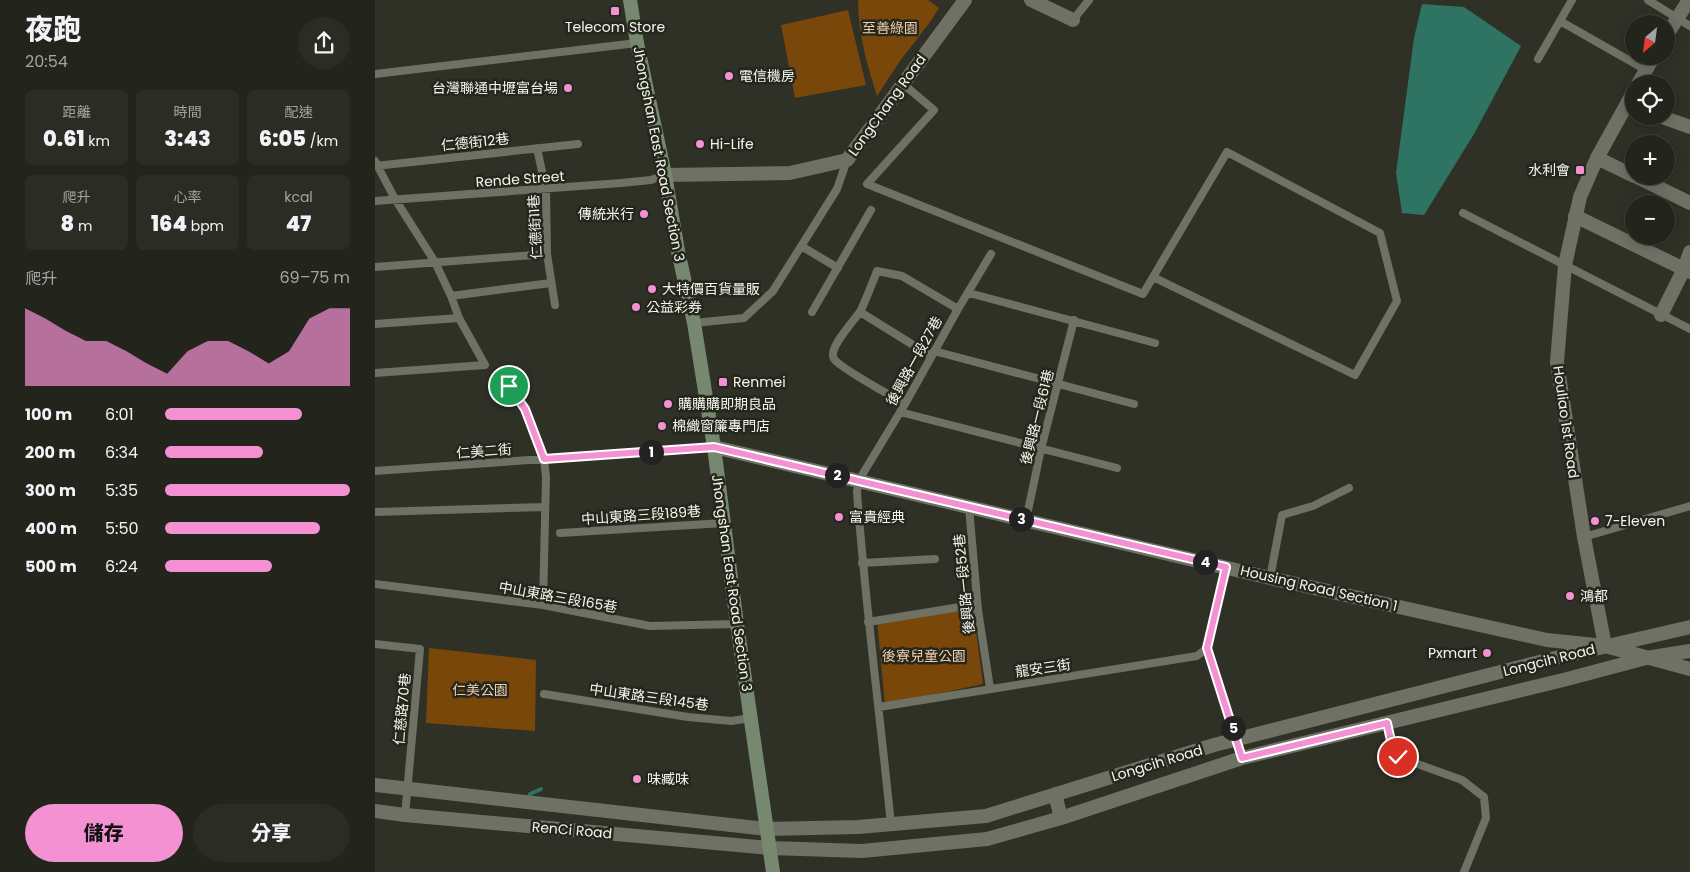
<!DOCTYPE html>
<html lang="zh-TW">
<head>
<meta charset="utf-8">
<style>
	body { margin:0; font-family:Poppins,"Noto Sans TC",sans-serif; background:#2b2d25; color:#f1f3f6; height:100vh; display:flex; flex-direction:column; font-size:19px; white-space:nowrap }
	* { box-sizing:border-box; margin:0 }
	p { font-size:16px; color:#a3a5a3 }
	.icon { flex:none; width:28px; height:28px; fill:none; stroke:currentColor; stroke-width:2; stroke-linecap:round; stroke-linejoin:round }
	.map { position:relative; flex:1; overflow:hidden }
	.details { display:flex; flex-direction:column; background:#23251c; width:375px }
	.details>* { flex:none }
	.needle { width:32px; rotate:209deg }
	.controls { position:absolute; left:1250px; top:15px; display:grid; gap:10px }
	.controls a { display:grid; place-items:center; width:50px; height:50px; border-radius:50%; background:#23251c; box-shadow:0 2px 12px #0003,0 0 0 1px #40423b; font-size:25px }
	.pin { position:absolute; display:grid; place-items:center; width:42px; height:42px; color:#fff; margin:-21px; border:2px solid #fff; border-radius:50%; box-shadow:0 1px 5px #0007 }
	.km { position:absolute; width:25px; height:25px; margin:-12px; border-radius:50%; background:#222; color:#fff; font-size:14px; line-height:25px; text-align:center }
	.round { display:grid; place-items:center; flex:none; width:52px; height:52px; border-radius:26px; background:#2b2d25 }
	.overview { display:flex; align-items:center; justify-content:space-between; height:85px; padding:0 25px }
	h1 { font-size:28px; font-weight:800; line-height:38px }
	.figures { display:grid; grid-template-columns:repeat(3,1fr); gap:8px; height:85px; padding:5px 25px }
	.figures div { display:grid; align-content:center; border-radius:8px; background:#2b2d25; text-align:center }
	.figures b { font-size:21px; font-weight:800 }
	.figures small { font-size:14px; font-weight:400 }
	.figures p { font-size:14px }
	.chart { height:140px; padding:10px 25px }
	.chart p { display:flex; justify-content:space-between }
	.chart svg { width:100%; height:90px; margin-top:5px; fill:#f491d3; opacity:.7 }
	.cta { display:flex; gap:10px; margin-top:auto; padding:10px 25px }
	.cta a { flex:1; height:58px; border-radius:30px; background:#f491d3; color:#111; font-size:20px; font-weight:800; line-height:58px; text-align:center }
	.cta a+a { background:#2b2d25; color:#f1f3f6 }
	ul { padding:0 25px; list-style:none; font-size:16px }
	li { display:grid; grid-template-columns:80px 60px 1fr; align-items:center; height:38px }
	li i { height:12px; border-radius:6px; background:#f491d3 }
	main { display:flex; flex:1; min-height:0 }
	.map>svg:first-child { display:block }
	.green { fill:#794709 }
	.water { fill:#2f7362 }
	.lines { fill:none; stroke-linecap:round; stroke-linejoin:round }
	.stream { stroke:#2f7362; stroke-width:4 }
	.service { stroke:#6e7164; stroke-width:8 }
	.minor { stroke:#6e7164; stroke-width:14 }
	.tertiary { stroke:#6e7164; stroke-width:14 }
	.secondary { stroke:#768970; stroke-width:14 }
	.route-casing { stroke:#fff; stroke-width:10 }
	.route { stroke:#f491d3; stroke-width:6 }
	.poi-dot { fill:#f491d3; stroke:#25271c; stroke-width:2 }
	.labels { text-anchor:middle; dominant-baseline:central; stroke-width:5; stroke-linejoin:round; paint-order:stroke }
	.poi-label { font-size:14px; fill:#f4f6ee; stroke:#25271c; text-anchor:start }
	.park-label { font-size:14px; fill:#f2cdab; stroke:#25271c }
	.street-label { font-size:14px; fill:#f4f6ee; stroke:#25271c }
</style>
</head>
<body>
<main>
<section class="details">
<div class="overview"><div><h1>夜跑</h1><p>20:54</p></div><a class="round"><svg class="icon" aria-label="share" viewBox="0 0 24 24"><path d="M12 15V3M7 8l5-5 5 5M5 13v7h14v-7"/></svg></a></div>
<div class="figures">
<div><p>距離</p><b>0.61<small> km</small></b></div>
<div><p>時間</p><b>3:43</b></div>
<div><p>配速</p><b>6:05<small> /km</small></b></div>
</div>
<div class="figures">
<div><p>爬升</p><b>8<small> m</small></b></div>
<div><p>心率</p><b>164<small> bpm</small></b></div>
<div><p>kcal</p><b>47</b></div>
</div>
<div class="chart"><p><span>爬升</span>69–75 m</p>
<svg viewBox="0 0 160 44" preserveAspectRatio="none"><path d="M0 44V6L10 11L20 17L30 22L40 22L50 27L60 33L70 38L80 27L90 22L100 22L110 27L120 33L130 27L140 11L150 6L160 6V44z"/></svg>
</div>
<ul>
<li><b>100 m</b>6:01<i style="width:74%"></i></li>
<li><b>200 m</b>6:34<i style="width:53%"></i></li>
<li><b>300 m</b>5:35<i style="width:100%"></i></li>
<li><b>400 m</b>5:50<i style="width:84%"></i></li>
<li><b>500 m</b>6:24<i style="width:58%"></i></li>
</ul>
<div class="cta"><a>儲存</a><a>分享</a></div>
</section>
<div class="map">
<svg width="1315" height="872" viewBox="0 0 1315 872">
	<rect width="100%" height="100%" fill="#2f3126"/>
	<path class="green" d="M483 0H553L564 8 555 22 525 61 502 96C492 65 483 33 483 0Z
		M473 10 491 85 420 98 406 25Z
		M587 611 599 616 608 684 510 705 502 620Z
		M54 648 161 660 160 731 51 723Z"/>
	<path class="water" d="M1047 4 1089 7 1146 46 1099 134 1049 215 1027 213 1021 173 1039 38Z"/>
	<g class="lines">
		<path class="stream" d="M155 794 166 789"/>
		<path class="service" d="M1273 0 1315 26
			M698 20 714 0
			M1185 21 1271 70
			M1163 59 1197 0
			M0 74 262 43
			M527 83 559 110 492 184 768 294 852 152 1005 233 1022 301 980 375 778 277
			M162 148 171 190 172 254 180 305
			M0 161 20 199 60 262 76 296 84 318 110 365 0 373
			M0 166 203 144
			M0 201 246 183 276 180 290 175
			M1088 213 1315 329
			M426 246 463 268
			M0 267 172 254
			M594 293 780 343
			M76 296 176 283
			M437 312 496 210
			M485 312 556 356
			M319 323 369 318 398 291 462 189 472 160
			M0 324 84 318
			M559 351 759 404
			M134 386 150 409 169 459 171 477 168 605
			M530 404C517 396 466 369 459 359 452 348 481 319 486 310 492 297 497 284 502 271L527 276 583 309
			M525 412 742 468
			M0 471 339 447
			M594 507 603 610 615 688
			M0 512 170 507
			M651 520 666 449 699 320
			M185 533 349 523
			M1209 537 1315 506
			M487 563 560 559
			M851 567 832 648 867 758
			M895 578 907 515 938 506 974 488
			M0 584 168 605 275 626 362 624
			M493 622 585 607 603 610
			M0 644 45 649 30 815
			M169 694 313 717 356 721 376 718
			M504 707 822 656 832 648
			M1012 723 1017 745 1023 757 1087 780 1109 797 1111 818 1089 872
			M516 825C505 714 490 603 482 492L484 480 530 404 583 309 616 254"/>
		<path class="minor" d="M656 0 698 20
			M1291 36 1314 0
			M1263 84 1279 56
			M1284 116 1315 127
			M1222 158 1259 176
			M290 175 415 173 472 160 590 0
			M1260 176 1315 203
			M1200 216 1315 272
			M1286 315 1309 269 1315 252
			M1230 646 1209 537 1182 362 1190 265 1205 197 1222 158 1259 91"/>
		<path class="tertiary" d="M339 447 895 578 1172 640 1230 646 1315 669
			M0 785 391 829 483 827 611 816 839 745 1172 660 1315 627
			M680 794 686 818
			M0 811 30 815 395 848 487 851 612 839 686 818 867 758 1192 679 1271 658 1315 651"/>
		<path class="secondary" d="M255 0 262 43 290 175 303 251 319 323 339 447 362 624 398 872"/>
	</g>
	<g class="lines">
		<defs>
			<path id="route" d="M134 386 150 409 169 459 339 447 851 567 832 648 867 758 1012 723 1017 745 1023 757"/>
		</defs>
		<use href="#route" class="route-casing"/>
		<use href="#route" class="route"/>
	</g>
	<g class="poi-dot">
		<rect x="235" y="6" width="10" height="10" rx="2.5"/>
		<circle cx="354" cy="76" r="5"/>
		<circle cx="193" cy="88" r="5"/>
		<circle cx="325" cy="144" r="5"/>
		<rect x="1200" y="165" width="10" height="10" rx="2.5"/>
		<circle cx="269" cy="214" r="5"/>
		<circle cx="277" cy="289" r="5"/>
		<circle cx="261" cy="307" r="5"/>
		<rect x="343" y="377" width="10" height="10" rx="2.5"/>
		<circle cx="293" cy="404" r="5"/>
		<circle cx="287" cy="426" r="5"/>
		<circle cx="464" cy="517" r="5"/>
		<circle cx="1220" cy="521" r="5"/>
		<circle cx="1195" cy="596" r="5"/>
		<circle cx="1112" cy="653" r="5"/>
		<circle cx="262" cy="779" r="5"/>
	</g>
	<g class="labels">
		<g class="poi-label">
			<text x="240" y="27" text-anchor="middle">Telecom Store</text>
			<text x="364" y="76">電信機房</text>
			<text x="183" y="88" text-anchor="end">台灣聯通中壢富台場</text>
			<text x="335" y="144">Hi-Life</text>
			<text x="1195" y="170" text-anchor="end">水利會</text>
			<text x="259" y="214" text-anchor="end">傳統米行</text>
			<text x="287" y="289">大特價百貨量販</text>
			<text x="271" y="307">公益彩券</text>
			<text x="358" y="382">Renmei</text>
			<text x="303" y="404">購購購即期良品</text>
			<text x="297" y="426">棉織窗簾專門店</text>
			<text x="474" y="517">富貴經典</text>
			<text x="1230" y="521">7-Eleven</text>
			<text x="1205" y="596">鴻都</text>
			<text x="1102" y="653" text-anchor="end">Pxmart</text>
			<text x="272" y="779">味臧味</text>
		</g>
		<g class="park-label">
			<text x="515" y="28">至善綠園</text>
			<text x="549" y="656">後寮兒童公園</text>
			<text x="105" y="690">仁美公園</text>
		</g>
		<g class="street-label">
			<text transform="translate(512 105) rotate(-54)">LongChang Road</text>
			<text transform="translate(100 142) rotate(-6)">仁德街12巷</text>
			<text transform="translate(284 154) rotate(79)">Jhongshan East Road Section 3</text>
			<text transform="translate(145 179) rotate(-4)">Rende Street</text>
			<text transform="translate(160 227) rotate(-93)">仁德街11巷</text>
			<text transform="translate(539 361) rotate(-61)">後興路一段27巷</text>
			<text transform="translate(662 417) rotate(-76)">後興路一段61巷</text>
			<text transform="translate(1191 422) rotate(82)">Houliao 1st Road</text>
			<text transform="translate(109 451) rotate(-4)">仁美二街</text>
			<text transform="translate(266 515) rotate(-4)">中山東路三段189巷</text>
			<text transform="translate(357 583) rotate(82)">Jhongshan East Road Section 3</text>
			<text transform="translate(589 584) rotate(-96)">後興路一段52巷</text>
			<text transform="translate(944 588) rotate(13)">Housing Road Section 1</text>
			<text transform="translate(183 597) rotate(10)">中山東路三段165巷</text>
			<text transform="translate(1174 660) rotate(-14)">Longcih Road</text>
			<text transform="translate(668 668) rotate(-8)">龍安三街</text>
			<text transform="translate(274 697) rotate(8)">中山東路三段145巷</text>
			<text transform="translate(27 709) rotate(-85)">仁慈路70巷</text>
			<text transform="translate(782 763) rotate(-17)">Longcih Road</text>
			<text transform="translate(197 830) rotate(5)">RenCi Road</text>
		</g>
	</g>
</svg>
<div class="controls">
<a><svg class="needle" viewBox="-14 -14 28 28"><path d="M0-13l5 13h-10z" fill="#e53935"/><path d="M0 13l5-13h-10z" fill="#a3a5a3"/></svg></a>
<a><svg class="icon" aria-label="locate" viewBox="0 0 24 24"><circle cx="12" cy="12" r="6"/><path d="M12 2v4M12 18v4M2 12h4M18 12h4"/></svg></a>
<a>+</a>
<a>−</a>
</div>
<div class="pin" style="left:134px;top:386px;background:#1e9e55"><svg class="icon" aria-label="arrive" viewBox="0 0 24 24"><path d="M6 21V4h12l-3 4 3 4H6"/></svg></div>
<div class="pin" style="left:1023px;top:757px;background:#d93025"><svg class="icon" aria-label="check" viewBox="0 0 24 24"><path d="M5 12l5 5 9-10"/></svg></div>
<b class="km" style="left:276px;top:452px">1</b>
<b class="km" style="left:462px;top:475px">2</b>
<b class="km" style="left:646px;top:519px">3</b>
<b class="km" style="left:830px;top:562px">4</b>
<b class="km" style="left:858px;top:728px">5</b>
</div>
</main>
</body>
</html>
